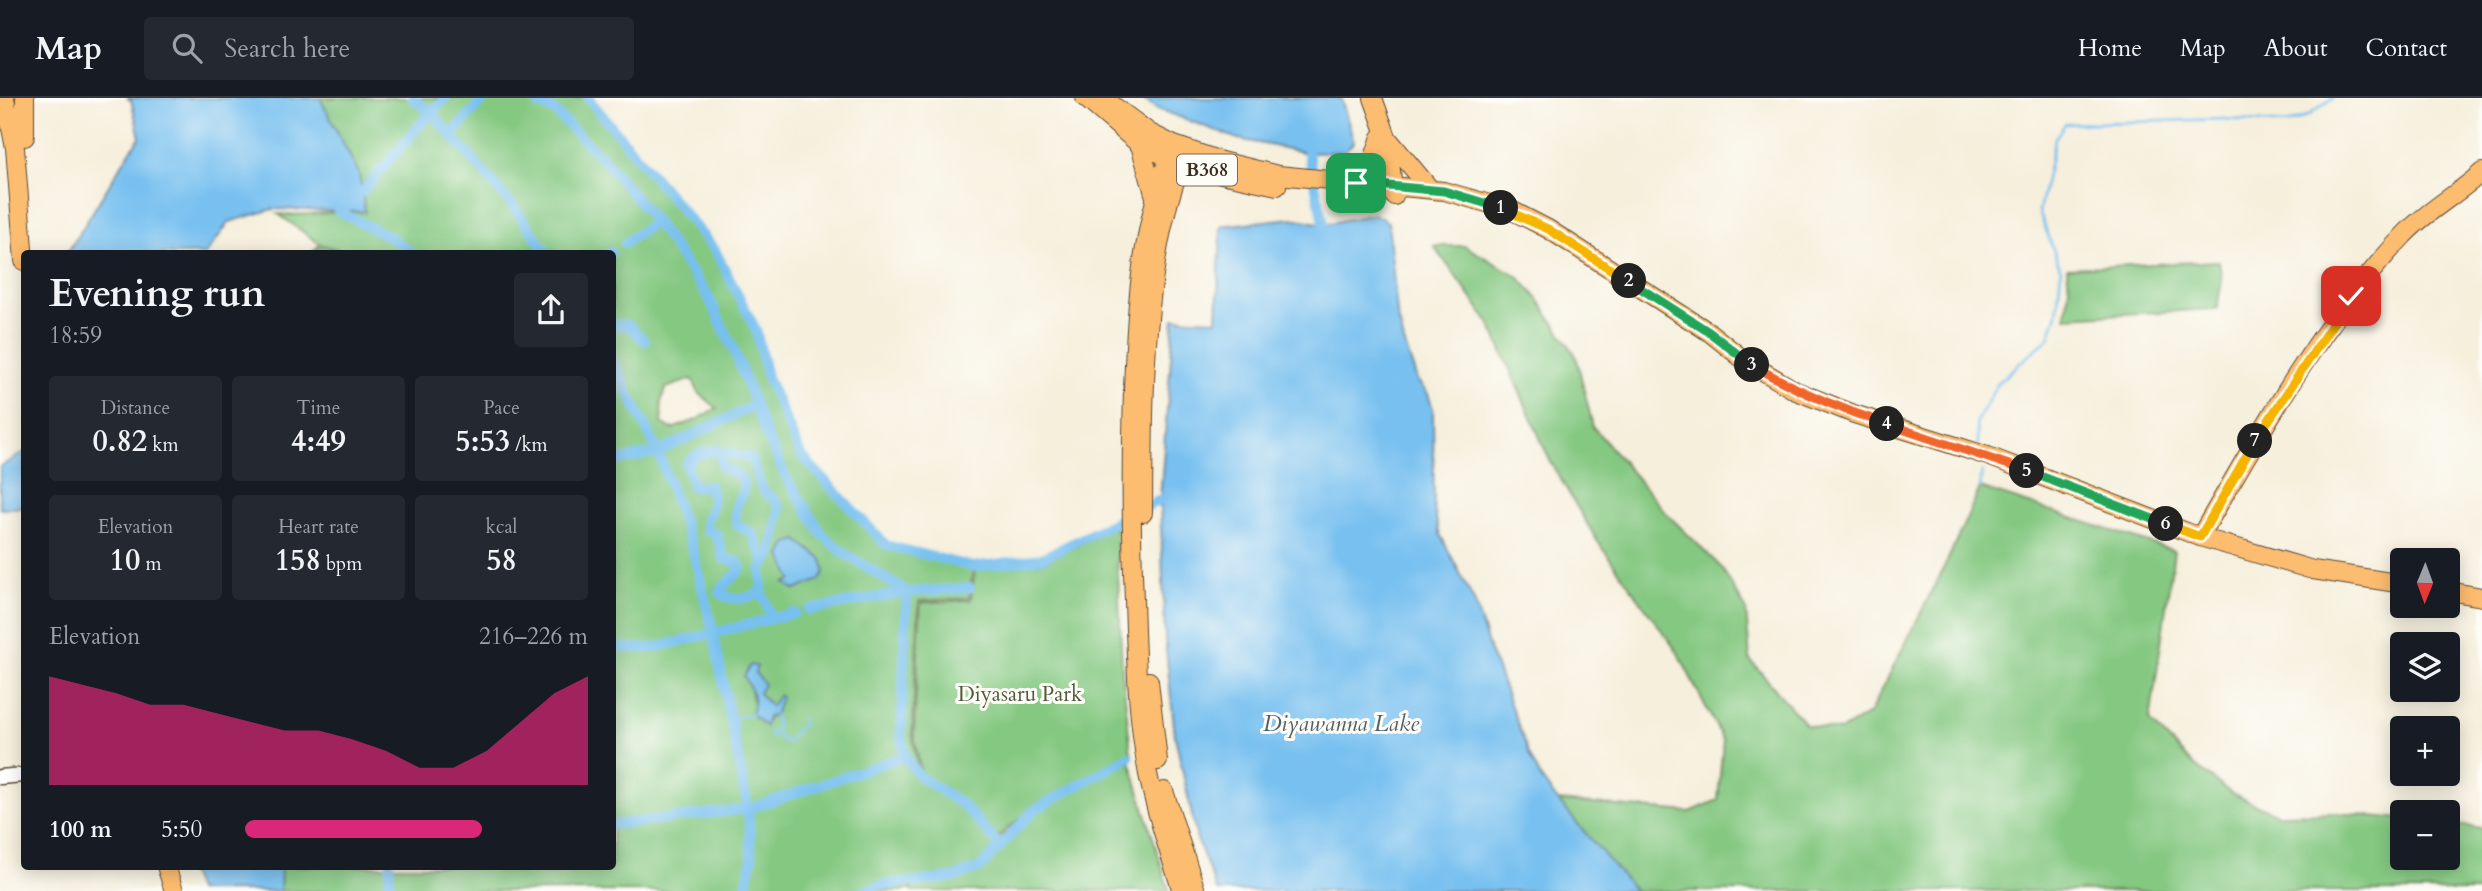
<!DOCTYPE html>
<html lang="en">
<head>
<meta charset="utf-8">
<style>
	body { margin:0; font-family:Cardo,serif; background:#242831; color:#f1f3f6; height:100vh; display:flex; flex-direction:column; font-size:26px; white-space:nowrap }
	* { box-sizing:border-box; margin:0 }
	p { font-size:23px; color:#9ea1a6 }
	.icon { flex:none; width:38px; height:38px; fill:none; stroke:currentColor; stroke-width:2; stroke-linecap:round; stroke-linejoin:round }
	.map { position:relative; flex:1; overflow:hidden }
	.side { position:absolute; left:21px; top:152px; width:595px; height:620px; display:flex; flex-direction:column; background:#171b24; border-radius:7px; box-shadow:0 4px 18px #0003 }
	.side>* { flex:none }
	.needle { width:46px; rotate:181deg }
	.fabs { position:absolute; left:2390px; top:450px; display:grid; gap:14px }
	.fabs a { display:grid; place-items:center; width:70px; height:70px; border-radius:7px; background:#171b24; box-shadow:0 4px 18px #0003; font-size:35px }
	.pin { position:absolute; display:grid; place-items:center; width:60px; height:60px; color:#fff; margin:-30px; border-radius:14px; box-shadow:0 4px 10px #0006 }
	.km { position:absolute; width:35px; height:35px; margin:-18px; border-radius:50%; background:#222; color:#fff; font-size:19px; line-height:35px; text-align:center }
	.round { display:grid; place-items:center; flex:none; width:74px; height:74px; border-radius:7px; background:#242831 }
	.summary { display:flex; align-items:center; justify-content:space-between; height:119px; padding:0 28px }
	h1 { font-size:38px; font-weight:800; line-height:52px }
	.metrics { display:grid; grid-template-columns:repeat(3,1fr); gap:10px; height:119px; padding:7px 28px }
	.metrics div { display:grid; align-content:center; border-radius:7px; background:#242831; text-align:center }
	.metrics b { font-size:30px; font-weight:800 }
	.metrics small { font-size:19px; font-weight:400 }
	.metrics p { font-size:19px }
	.chart { height:196px; padding:14px 28px }
	.chart p { display:flex; justify-content:space-between }
	.chart svg { width:100%; height:126px; margin-top:7px; fill:#db2777; opacity:.7 }
	ul { padding:0 28px; list-style:none; font-size:23px }
	li { display:grid; grid-template-columns:112px 84px 1fr; align-items:center; height:52px }
	li i { height:18px; border-radius:9px; background:#db2777 }
	header { display:flex; align-items:center; gap:42px; box-sizing:border-box; height:98px; padding:0 35px; background:#171b24; border-bottom:2px solid #363941 }
	header strong { font-size:33px }
	nav { display:flex; gap:38px; margin-inline-start:auto; font-size:24px }
	.search { width:490px; height:63px; background:#242831; display:flex; align-items:center; gap:18px; box-sizing:border-box; padding:0 24px; border-radius:7px; color:#9ea1a6; font-size:26px }
	.map>svg:first-child { display:block }
	.green { fill:#84c881; stroke:#607950; stroke-width:2; fill-rule:evenodd }
	.forest { fill:#6bac6f; stroke:#536b46; stroke-width:2 }
	.water { fill:#77c0f0; stroke:#597587; stroke-width:2 }
	.lines { fill:none; stroke-linecap:round; stroke-linejoin:round }
	.stream { stroke:#77c0f0; stroke-width:2.5 }
	.canal { stroke:#77c0f0; stroke-width:10 }
	.minor-casing { stroke:#57483a; stroke-width:17 }
	.major-casing { stroke:#57483a; stroke-width:20 }
	.minor { stroke:#fff; stroke-width:14 }
	.major { stroke:#fdbd6f; stroke-width:18 }
	.split-1-casing { stroke:#fff; stroke-width:14 }
	.split-2-casing { stroke:#fff; stroke-width:14 }
	.split-3-casing { stroke:#fff; stroke-width:14 }
	.split-4-casing { stroke:#fff; stroke-width:14 }
	.split-5-casing { stroke:#fff; stroke-width:14 }
	.split-6-casing { stroke:#fff; stroke-width:14 }
	.split-7-casing { stroke:#fff; stroke-width:14 }
	.split-8-casing { stroke:#fff; stroke-width:14 }
	.split-1 { stroke:#22a559; stroke-width:9 }
	.split-2 { stroke:#f5b400; stroke-width:9 }
	.split-3 { stroke:#22a559; stroke-width:9 }
	.split-4 { stroke:#f0652b; stroke-width:9 }
	.split-5 { stroke:#f0652b; stroke-width:9 }
	.split-6 { stroke:#22a559; stroke-width:9 }
	.split-7 { stroke:#f5b400; stroke-width:9 }
	.split-8 { stroke:#f5b400; stroke-width:9 }
	.labels { text-anchor:middle; dominant-baseline:central; stroke-width:6; stroke-linejoin:round; paint-order:stroke }
	.shield { fill:#fdfcf7; stroke:#75695f; stroke-width:2 }
	.shield-label { font-size:19px; font-weight:bold; fill:#3b2a1e }
	.park-label { font-size:21px; fill:#51593c; stroke:#fdfcf7 }
	.water-label { font-size:23px; font-style:italic; fill:#505e68; stroke:#fdfcf7 }
</style>
</head>
<body>
<header>
<strong>Map</strong>
<div class="search"><svg class="icon" aria-label="search" viewBox="0 0 24 24"><circle cx="10" cy="10" r="6"/><path d="M15 15l6 6"/></svg>Search here</div>
<nav><a>Home</a><a>Map</a><a>About</a><a>Contact</a></nav>
</header>
<div class="map">
<svg width="2482" height="793" viewBox="0 0 2482 793">
	<rect width="100%" height="100%" fill="#fdfcf7"/>
	<filter id="ink" filterUnits="userSpaceOnUse"><feTurbulence type="fractalNoise" baseFrequency=".0143" numOctaves="2"/><feDisplacementMap in="SourceGraphic" scale="14" xChannelSelector="R" yChannelSelector="G"/><feConvolveMatrix kernelMatrix="1 2 1 2 8 2 1 2 1" color-interpolation-filters="sRGB"/></filter>
	<filter id="wash" filterUnits="userSpaceOnUse"><feTurbulence type="fractalNoise" baseFrequency=".00686" numOctaves="4" result="noise"/><feDisplacementMap in="SourceGraphic" scale="28" xChannelSelector="R" yChannelSelector="G"/><feGaussianBlur stdDeviation="1.57" result="paint"/><feColorMatrix in="noise" values="0 0 0 0 0 0 0 0 0 0 0 0 0 0 0 0 0 1.4 0 .05"/><feComposite in="paint" operator="in"/></filter>
	<g filter="url(#wash)">
		<rect width="100%" height="100%" fill="#f6efdc"/>
		<path class="green" d="M320 0H588L715 152 756 232 767 279 801 357 886 447 973 469 969 500 919 503 912 636 919 678 963 707 997 742 1035 712 1129 659 1169 793H912L911 790 901 793H280L281 768H612V156H352L320 146 278 116C307 118 335 113 364 114L359 76ZM692 281 699 295 717 310 696 322 672 331 662 325 661 304 666 290ZM797 442 821 461 796 492 786 484 792 482 790 474ZM750 567 761 590 759 595C762 601 768 603 771 609L778 606 777 610 768 619 752 603Z
			M1434 148H1465L1519 179 1538 201 1576 258 1593 329 1667 416 1721 469 1746 511 1750 562 1806 627 1840 633 1870 615 1950 457 1980 390 2174 453 2150 623 2191 665 2233 696 2277 716 2337 715 2403 721V760H2448V726L2482 730V793H1635L1558 703 1690 714 1718 702 1723 642 1678 555 1598 444 1551 365 1490 226Z
			M2219 163 2222 183 2217 211 2066 219 2069 189 2067 170Z
			M1116 428 1122 570 1131 656 1033 710 997 739 965 705 921 676 914 636 921 505 971 502 975 472 1043 464Z"/>
		<path class="forest" d="M320 146 352 156H311Z"/>
		<path class="water" d="M127 0H320L359 76 365 114 273 111 229 124 206 156H66C92 118 113 77 140 39L131 2Z
			M1141 0H1341L1354 44 1343 54 1308 55 1238 41 1158 11Z
			M1374 116 1388 124 1397 215 1404 244 1417 282 1428 296 1433 311 1434 410 1439 434 1474 503 1490 553 1529 656 1541 680 1558 703 1635 793H1217L1197 741 1175 638 1165 541 1160 402 1174 220 1217 222 1221 128 1292 120 1324 126Z
			M24 354V409L0 411V369Z
			M797 442 822 461 825 473 820 482 795 492 785 485 792 482 781 458 787 445Z
			M750 567 757 568 755 574 764 586 759 595 771 608 779 597 781 600 775 617 768 619 765 628 751 616C757 597 751 593 744 578Z
			M188 768H281L280 793H197Z"/>
		<g class="lines">
			<path class="stream" d="M1978 347 1976 326 1998 284 2049 240 2057 216 2061 172 2039 113 2055 40 2065 26 2225 21 2286 26 2309 17 2333 0
				M1980 390 1982 374
				M775 617 777 632 770 634V638H780L781 642 789 644 794 634 803 627V621
				M730 621 751 616"/>
			<path class="canal" d="M412 0 431 14 514 109 548 156
				M536 0 538 6 553 12 606 64 655 123 708 198 733 250 768 341 787 381 823 437 844 455 907 494 901 637 905 658 919 678 963 707 1001 749
				M588 0 715 152 756 232 767 279 801 357 886 447 973 469 1042 460 1160 402
				M451 37 485 0
				M1308 55 1324 126
				M362 94 431 14 446 0
				M338 113 392 140 413 156
				M625 145 655 123
				M609 156 611 154
				M612 227H628L645 243
				M612 262 658 354 692 449 713 533 748 711 752 761 745 793
				M719 352 722 369C727 372 734 374 738 377 751 387 738 399 736 409 734 416 736 421 737 427L753 436 765 465
				M612 364 658 354 755 307
				M762 495C748 499 731 506 720 494 726 482 736 481 741 469L738 464 724 461 717 437 707 432 706 421C713 410 715 401 710 388L693 389 686 366C707 343 725 357 751 360L763 393 775 402 780 410 771 457 761 472 762 495 772 520
				M809 512 907 494 970 490
				M612 550H653L795 515
				M612 727 748 711 905 658
				M389 793 390 768
				M864 793 881 787 952 780 980 770 1034 712 1129 659"/>
		</g>
	</g>
	<g filter="url(#ink)">
		<g class="lines">
			<defs>
				<path id="minor" d="M0 679 24 677"/>
				<path id="major" d="M5 0 15 50 24 163
					M1085 0 1140 47 1182 65 1212 74 1277 88
					M1103 0 1150 35 1174 47 1221 63 1278 77 1444 93 1511 112 1548 131 1709 234 1744 262 1796 293 1854 316 1988 358 2200 439 2313 472 2403 486
					M1373 0 1387 39 1394 98
					M25 39V0
					M1389 42 1431 92
					M1140 47 1155 99
					M1174 47C1141 124 1136 209 1133 291 1131 362 1131 432 1134 502 1136 561 1137 619 1148 676 1156 716 1169 755 1182 793
					M1356 85 1372 65 1381 39
					M1143 415C1144 302 1141 157 1187 52
					M2200 439C2260 335 2320 226 2403 138 2426 113 2457 97 2482 74
					M2448 493 2482 499
					M1149 583 1158 663
					M1164 693 1196 793
					M166 768 174 793"/>
			</defs>
			<use href="#minor" class="minor-casing"/>
			<use href="#major" class="major-casing"/>
			<use href="#minor" class="minor"/>
			<use href="#major" class="major"/>
		</g>
	</g>
	<g class="lines" filter="url(#ink)">
		<defs>
			<path id="split-1" d="M1356 85 1444 93 1501 110"/>
			<path id="split-2" d="M1501 110 1548 131 1629 183"/>
			<path id="split-3" d="M1629 183 1709 234 1752 267"/>
			<path id="split-4" d="M1752 267C1795 292 1839 311 1887 326"/>
			<path id="split-5" d="M1887 326 2027 373"/>
			<path id="split-6" d="M2027 373 2166 426"/>
			<path id="split-7" d="M2166 426 2200 439 2255 343"/>
			<path id="split-8" d="M2255 343 2351 198"/>
		</defs>
		<use href="#split-1" class="split-1-casing"/>
		<use href="#split-2" class="split-2-casing"/>
		<use href="#split-3" class="split-3-casing"/>
		<use href="#split-4" class="split-4-casing"/>
		<use href="#split-5" class="split-5-casing"/>
		<use href="#split-6" class="split-6-casing"/>
		<use href="#split-7" class="split-7-casing"/>
		<use href="#split-8" class="split-8-casing"/>
		<use href="#split-1" class="split-1"/>
		<use href="#split-2" class="split-2"/>
		<use href="#split-3" class="split-3"/>
		<use href="#split-4" class="split-4"/>
		<use href="#split-5" class="split-5"/>
		<use href="#split-6" class="split-6"/>
		<use href="#split-7" class="split-7"/>
		<use href="#split-8" class="split-8"/>
	</g>
	<g class="labels">
		<rect class="shield" x="1177" y="56.5" width="60" height="31" rx="5"/>
		<g class="shield-label">
			<text x="1207" y="72">B368</text>
		</g>
		<g class="park-label">
			<text x="1020" y="596">Diyasaru Park</text>
		</g>
		<g class="water-label">
			<text x="1341" y="625">Diyawanna Lake</text>
		</g>
	</g>
</svg>
<div class="fabs">
<a><svg class="needle" viewBox="-14 -14 28 28"><path d="M0-13l5 13h-10z" fill="#e53935"/><path d="M0 13l5-13h-10z" fill="#9ea1a6"/></svg></a>
<a><svg class="icon" aria-label="layers" viewBox="0 0 24 24"><path d="M12 4l9 5-9 5-9-5zM3 14l9 5 9-5"/></svg></a>
<a>+</a>
<a>−</a>
</div>
<div class="pin" style="left:1356px;top:85px;background:#1e9e55"><svg class="icon" aria-label="arrive" viewBox="0 0 24 24"><path d="M6 21V4h12l-3 4 3 4H6"/></svg></div>
<div class="pin" style="left:2351px;top:198px;background:#d93025"><svg class="icon" aria-label="check" viewBox="0 0 24 24"><path d="M5 12l5 5 9-10"/></svg></div>
<b class="km" style="left:1501px;top:110px">1</b>
<b class="km" style="left:1629px;top:183px">2</b>
<b class="km" style="left:1752px;top:267px">3</b>
<b class="km" style="left:1887px;top:326px">4</b>
<b class="km" style="left:2027px;top:373px">5</b>
<b class="km" style="left:2166px;top:426px">6</b>
<b class="km" style="left:2255px;top:343px">7</b>
<section class="side">
<div class="summary"><div><h1>Evening run</h1><p>18:59</p></div><a class="round"><svg class="icon" aria-label="share" viewBox="0 0 24 24"><path d="M12 15V3M7 8l5-5 5 5M5 13v7h14v-7"/></svg></a></div>
<div class="metrics">
<div><p>Distance</p><b>0.82<small> km</small></b></div>
<div><p>Time</p><b>4:49</b></div>
<div><p>Pace</p><b>5:53<small> /km</small></b></div>
</div>
<div class="metrics">
<div><p>Elevation</p><b>10<small> m</small></b></div>
<div><p>Heart rate</p><b>158<small> bpm</small></b></div>
<div><p>kcal</p><b>58</b></div>
</div>
<div class="chart"><p><span>Elevation</span>216–226 m</p>
<svg viewBox="0 0 160 44" preserveAspectRatio="none"><path d="M0 44V6L10 9L20 12L30 16L40 16L50 19L60 22L70 25L80 25L90 28L100 32L110 38L120 38L130 32L140 22L150 12L160 6V44z"/></svg>
</div>
<ul>
<li><b>100 m</b>5:50<i style="width:69%"></i></li>
</ul>
</section>
</div>
</body>
</html>
